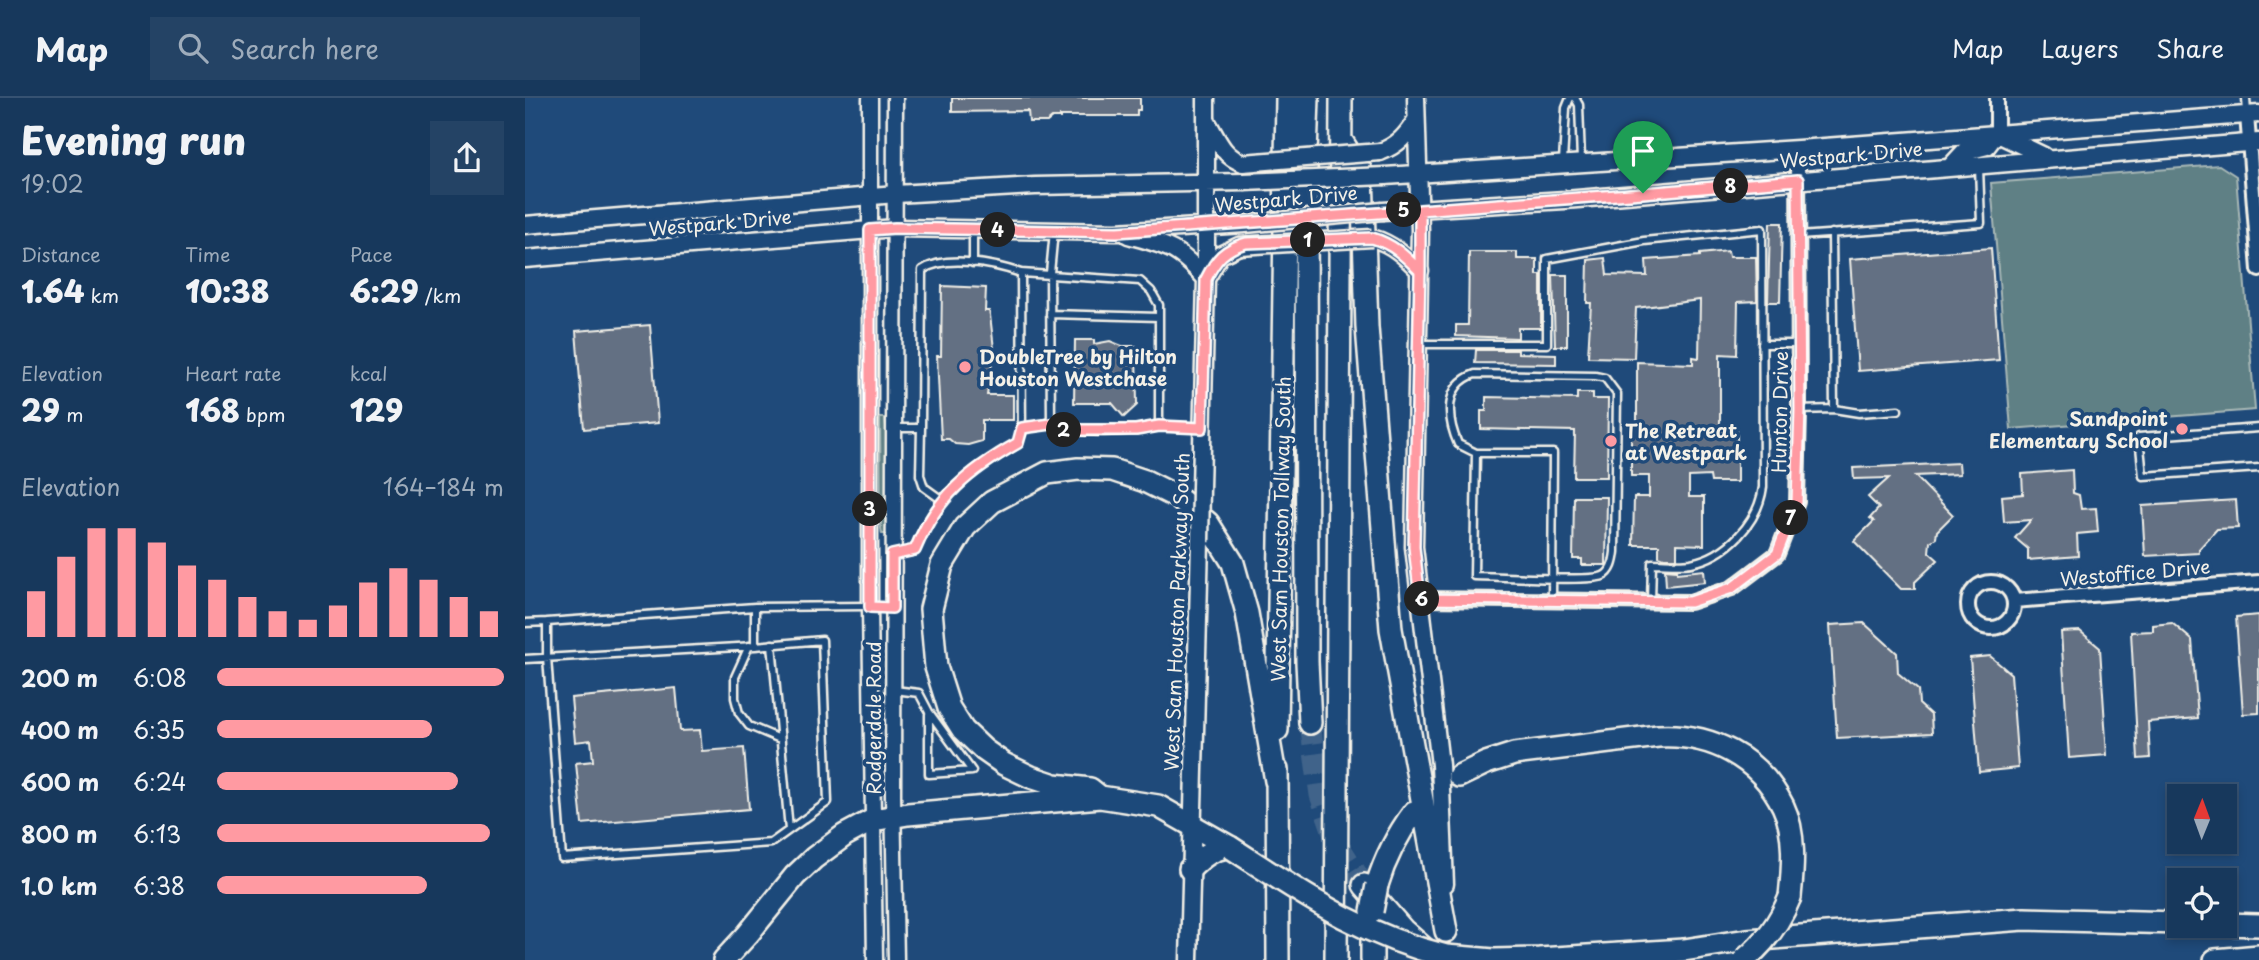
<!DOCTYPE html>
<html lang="en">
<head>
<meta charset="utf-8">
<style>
	body { margin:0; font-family:"Playpen Sans",sans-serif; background:#244365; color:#f1f3f6; height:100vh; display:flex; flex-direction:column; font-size:26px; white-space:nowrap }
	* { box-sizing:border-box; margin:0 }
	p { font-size:23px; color:#9eacbb }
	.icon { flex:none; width:38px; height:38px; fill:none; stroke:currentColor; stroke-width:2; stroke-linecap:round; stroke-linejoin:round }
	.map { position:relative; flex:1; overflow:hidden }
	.panel { display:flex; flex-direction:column; background:#17385c; width:525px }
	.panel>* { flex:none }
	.needle { width:46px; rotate:1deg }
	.fabs { position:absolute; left:1642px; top:686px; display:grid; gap:14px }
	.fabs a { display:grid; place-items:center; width:70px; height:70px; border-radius:0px; background:#17385c; box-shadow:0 4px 10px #0003,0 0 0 2px #365272; font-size:35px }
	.pin { position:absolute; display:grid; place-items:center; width:60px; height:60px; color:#fff; margin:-72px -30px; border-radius:50% 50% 50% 0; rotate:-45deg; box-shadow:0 0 7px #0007 }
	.pin .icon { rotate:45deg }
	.km { position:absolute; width:35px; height:35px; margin:-18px; border-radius:50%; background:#222; color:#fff; font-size:19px; line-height:35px; text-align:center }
	.round { display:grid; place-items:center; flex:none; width:74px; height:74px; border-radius:0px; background:#244365 }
	.overview { display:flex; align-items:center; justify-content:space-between; height:119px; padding:0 21px }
	h1 { font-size:38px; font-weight:800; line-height:52px }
	.stats { display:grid; grid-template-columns:repeat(3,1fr); gap:10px; height:119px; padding:7px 21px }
	.stats div { display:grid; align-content:center }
	.stats b { font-size:30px; font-weight:800 }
	.stats small { font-size:19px; font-weight:400 }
	.stats p { font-size:19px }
	.chart { height:196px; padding:14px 21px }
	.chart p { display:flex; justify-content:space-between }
	.chart svg { width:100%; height:126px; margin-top:7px; stroke:#ff9aa2; stroke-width:6 }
	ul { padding:0 21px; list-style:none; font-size:23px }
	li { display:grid; grid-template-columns:112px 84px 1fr; align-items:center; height:52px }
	li i { height:18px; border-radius:9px; background:#ff9aa2 }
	header { display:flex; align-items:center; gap:42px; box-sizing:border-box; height:98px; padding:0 35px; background:#17385c; border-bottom:2px solid #365272 }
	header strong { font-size:33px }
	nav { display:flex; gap:38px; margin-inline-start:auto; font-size:24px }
	.search { width:490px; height:63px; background:#244365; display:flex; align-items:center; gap:18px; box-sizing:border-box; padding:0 24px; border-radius:0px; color:#9eacbb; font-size:26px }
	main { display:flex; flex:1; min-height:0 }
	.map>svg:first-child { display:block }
	.green { fill:#5e8085; stroke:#a9b8b6; stroke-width:2 }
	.building { fill:#647083; stroke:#f4f1e8; stroke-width:2 }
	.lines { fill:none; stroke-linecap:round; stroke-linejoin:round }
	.motorway-tunnel { stroke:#3f638a; stroke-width:21; stroke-dasharray:21 10; stroke-linecap:butt }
	.service-casing { stroke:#f4f1e8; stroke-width:11 }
	.minor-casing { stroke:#f4f1e8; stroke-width:18 }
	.tertiary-casing { stroke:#f4f1e8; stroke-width:19 }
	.secondary-casing { stroke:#f4f1e8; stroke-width:21 }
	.motorway-casing { stroke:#f4f1e8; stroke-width:26 }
	.service { stroke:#1f4a7a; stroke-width:6 }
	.minor { stroke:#1f4a7a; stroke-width:12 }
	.tertiary { stroke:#1f4a7a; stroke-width:14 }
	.secondary { stroke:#1f4a7a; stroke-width:16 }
	.motorway { stroke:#1f4a7a; stroke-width:21 }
	.secondary-bridge-casing { stroke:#f4f1e8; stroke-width:21; stroke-linecap:butt }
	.motorway-bridge-casing { stroke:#f4f1e8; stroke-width:26; stroke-linecap:butt }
	.secondary-bridge { stroke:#1f4a7a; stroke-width:16 }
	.motorway-bridge { stroke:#1f4a7a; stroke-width:21 }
	.route-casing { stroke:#fff; stroke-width:14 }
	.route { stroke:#ff9aa2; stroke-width:9 }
	.poi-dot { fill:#ff9aa2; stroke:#1f4a7a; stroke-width:2.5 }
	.labels { text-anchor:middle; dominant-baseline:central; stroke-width:7; stroke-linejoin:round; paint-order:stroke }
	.street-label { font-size:19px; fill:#f4f1e8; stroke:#1f4a7a }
	.poi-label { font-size:19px; font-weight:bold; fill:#f4f1e8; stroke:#1f4a7a; text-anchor:start }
</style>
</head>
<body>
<header>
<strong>Map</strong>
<div class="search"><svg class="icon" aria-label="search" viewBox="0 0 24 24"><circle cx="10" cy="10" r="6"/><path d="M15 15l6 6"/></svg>Search here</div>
<nav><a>Map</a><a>Layers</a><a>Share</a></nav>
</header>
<main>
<section class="panel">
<div class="overview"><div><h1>Evening run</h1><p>19:02</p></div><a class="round"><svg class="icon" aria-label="share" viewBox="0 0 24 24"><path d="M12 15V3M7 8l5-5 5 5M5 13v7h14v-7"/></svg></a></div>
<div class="stats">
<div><p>Distance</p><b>1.64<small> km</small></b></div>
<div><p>Time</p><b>10:38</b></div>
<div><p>Pace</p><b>6:29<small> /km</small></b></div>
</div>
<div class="stats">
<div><p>Elevation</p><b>29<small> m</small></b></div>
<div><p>Heart rate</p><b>168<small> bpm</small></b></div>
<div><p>kcal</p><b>129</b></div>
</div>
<div class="chart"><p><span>Elevation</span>164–184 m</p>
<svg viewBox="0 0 160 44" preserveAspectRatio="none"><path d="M5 44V28M15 44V16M25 44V6M35 44V6M45 44V11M55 44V19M65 44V24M75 44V30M85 44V35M95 44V38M105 44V33M115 44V25M125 44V20M135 44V24M145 44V30M155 44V35"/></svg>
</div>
<ul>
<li><b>200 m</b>6:08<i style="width:100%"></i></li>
<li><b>400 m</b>6:35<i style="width:75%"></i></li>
<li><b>600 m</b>6:24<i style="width:84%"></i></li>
<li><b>800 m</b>6:13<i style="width:95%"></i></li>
<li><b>1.0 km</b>6:38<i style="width:73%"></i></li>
</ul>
</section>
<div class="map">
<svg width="1734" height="862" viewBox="0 0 1734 862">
	<rect width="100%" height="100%" fill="#1f4a7a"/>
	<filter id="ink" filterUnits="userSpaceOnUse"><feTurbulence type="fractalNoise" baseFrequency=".0143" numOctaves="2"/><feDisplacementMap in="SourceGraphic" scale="14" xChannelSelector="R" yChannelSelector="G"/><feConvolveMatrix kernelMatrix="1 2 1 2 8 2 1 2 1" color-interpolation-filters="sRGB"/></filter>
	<g filter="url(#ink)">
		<path class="green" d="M1694 67 1711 78 1730 312 1486 331 1466 85Z
			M355 320H360L363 348V432L362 436H357L356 430Z"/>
		<path class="building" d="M427 0H615V12H612V18H535V20H527L522 24H504L503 13 427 14Z
			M1245 125H1257L1255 204H1243Z
			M1466 150 1474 262 1333 273 1325 161Z
			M1203 153 1204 159H1231L1232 203 1213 204 1212 257 1195 256V331L1212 332V384H1186L1185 378 1164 379V399H1179V447L1152 446V460H1139L1134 458V447H1108L1109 399H1124V378H1106V331H1112V264L1168 266V259L1174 260 1175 202 1111 210 1109 260 1063 259 1066 205H1062L1063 162 1080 160 1082 177 1122 178 1121 162 1175 158V156Z
			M944 154H992V161H1012V177H1016V230H993V240L931 238V227H943Z
			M1028 177H1042V248H1030Z
			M417 188 461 190 460 213H464L465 217 469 251 462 297H488V322H457V343L443 347 430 346 424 341H416L412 258H416Z
			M125 227 133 325 59 331 51 233Z
			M550 242H569V246L585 243 597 248H611L612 307 599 319 587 305H549Z
			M951 252H993V255L1031 256V266L950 265Z
			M1052 295H1068V301H1083L1082 379H1049L1050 333 956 331V313H961V299L1052 301Z
			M1434 365 1435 376 1390 378 1428 417 1412 433 1411 440 1405 444 1404 454 1413 462 1390 484V491H1376L1329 443 1349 423 1345 420 1354 410 1343 399 1364 380 1329 381 1328 370Z
			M1547 372 1548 395 1554 397 1556 411 1571 410 1573 434 1552 436 1553 458 1503 462V451L1490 440 1506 422 1479 424 1477 398 1498 396 1497 376Z
			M1049 399H1082L1081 467H1057V461H1048Z
			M1711 402 1713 430 1692 431 1674 451V455L1620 458 1617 408Z
			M1140 471 1152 472V475L1179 472 1180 484 1141 488Z
			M1734 517V615L1718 616 1711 519Z
			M1339 525 1372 555 1373 575 1393 592 1394 606 1406 617 1407 635 1312 640 1305 527Z
			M1647 525 1667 542 1673 620 1623 624 1625 660 1613 661 1606 534 1628 533V527Z
			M1555 533 1575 550 1582 657 1544 660 1536 534Z
			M1465 558 1486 576 1493 670 1454 674 1445 560Z
			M151 590 155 633 175 632 177 653 219 650 224 711 57 726 51 665 68 663 66 642 50 644 46 600Z"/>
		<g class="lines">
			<path class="motorway-tunnel" d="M785 625 795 697 811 743 839 787"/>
			<defs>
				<path id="service" d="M1050 0 1054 7 1056 63
					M1721 0 1722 15
					M1038 64 1041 10 1045 0
					M529 133 525 175 526 326C554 338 605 334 634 328
					M1307 135 1309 311
					M1274 138 1456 125 1454 69
					M448 165V132
					M496 175 615 183 626 193 634 207V328L676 330
					M525 216 634 219
					M895 246H1022V161L1119 143 1237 131 1238 389C1233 425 1202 458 1166 465 1154 467 1140 465 1127 465L1126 504
					M1237 246H1274
					M1274 312 1309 311 1334 315 1373 312
					M396 330 395 377 399 389 417 402
					M497 330 526 326
					M1734 330 1614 339 1618 378 1734 370
					M951 355 933 346C922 321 918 287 950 276L1071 278 1080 280 1092 296 1090 454C1089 463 1087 474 1078 478 1064 484 971 478 949 478L951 355H1028L1027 503
					M368 457 390 452 399 430 421 397 453 370 493 345 497 335 496 175C469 166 422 156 397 172L396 330H370
					M22 524 230 509
					M0 525 22 524V559L37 760 246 745 303 704 297 542 230 548V509L343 508
					M247 546 264 732
					M224 548 210 579V600L214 615 224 628 255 641
					M0 561 230 548
					M369 592 394 595 404 614 447 673
					M404 616V676L447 673"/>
				<path id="minor" d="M1722 17 1734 172
					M1472 35V0
					M1443 507a23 23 0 1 1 46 0a23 23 0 1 1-46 0Z
					M895 501 1165 504 1207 490 1252 456 1272 404 1274 312 1273 51
					M1489 503 1734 484"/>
				<path id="tertiary" d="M345 0V508L350 862
					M370 0 368 697 371 862"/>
				<path id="secondary" d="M891 0 895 132 889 449 915 667 920 786
					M681 22C693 41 697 58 718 65
					M1473 36 1519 58
					M855 54C873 47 881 38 891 22
					M1426 68 1439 54 1462 48 1472 35
					M860 78 1273 51 1734 16
					M858 113 1040 102 1734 44
					M0 127 371 96 510 88 719 84
					M603 137C643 148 652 149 681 181L695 157 714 148
					M847 140C868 146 880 158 895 173
					M0 161 370 130 591 134 720 126
					M676 390 681 181V0
					M664 862 675 444"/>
				<path id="motorway" d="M783 0 781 56 782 564 785 625
					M816 42 837 75 842 229 866 531 921 833
					M752 632 762 0
					M752 672 753 862
					M934 678 961 665 989 656 1133 638C1185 635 1234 659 1258 708 1271 735 1268 770 1265 799
					M575 699 565 691 530 687 506 679 479 666 459 652 438 632 424 610 411 569 406 511 417 467 440 429 467 404 522 375 553 371 587 372 620 383 652 399 683 425 708 465 722 515 751 683
					M665 771C677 759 688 750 705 749
					M839 787 878 832 901 852
					M852 787C860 760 872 737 889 714
					M1699 826 1734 827
					M921 858 969 862 1014 861 1159 852 1222 842 1499 821 1654 825
					M199 862 223 836 270 778 289 760 320 737 348 722 383 716 575 699 633 708 705 749
					M811 862 816 0
					M847 862V815
					M1690 862 1734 858"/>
			</defs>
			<use href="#service" class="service-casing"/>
			<use href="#minor" class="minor-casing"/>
			<use href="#tertiary" class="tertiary-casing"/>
			<use href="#secondary" class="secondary-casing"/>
			<use href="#motorway" class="motorway-casing"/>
			<use href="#service" class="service"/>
			<use href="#minor" class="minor"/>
			<use href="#tertiary" class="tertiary"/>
			<use href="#secondary" class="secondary"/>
			<use href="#motorway" class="motorway"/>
			<defs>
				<path id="secondary-bridge" d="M718 65 855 54
					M719 84 860 78
					M720 126 858 113
					M714 148 847 140
					M675 444 676 390"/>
				<path id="motorway-bridge" d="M705 749C778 796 835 837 921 858
					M847 813 852 787
					M1219 862C1240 845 1255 824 1265 799"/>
			</defs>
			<use href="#secondary-bridge" class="secondary-bridge-casing"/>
			<use href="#motorway-bridge" class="motorway-bridge-casing"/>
			<use href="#secondary-bridge" class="secondary-bridge"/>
			<use href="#motorway-bridge" class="motorway-bridge"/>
		</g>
	</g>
	<g class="lines" filter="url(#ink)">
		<defs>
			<path id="route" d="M1118 95 895 112V173C880 158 868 146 847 140L721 145C699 151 691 161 681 181L677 330 634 328 611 332H539L526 326 497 330 493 345C445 372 411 399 390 452L367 457V510L345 509V132L370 130 592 134 895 112V173L889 449 895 501 1165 504 1207 490 1252 456 1272 404 1275 312 1273 82 1118 95"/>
		</defs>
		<use href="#route" class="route-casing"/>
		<use href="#route" class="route"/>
	</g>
	<g class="poi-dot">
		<circle cx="440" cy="269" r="7"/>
		<circle cx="1657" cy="331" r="7"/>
		<circle cx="1086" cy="343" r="7"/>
	</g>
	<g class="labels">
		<g class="street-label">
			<text transform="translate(1326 56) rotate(-5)">Westpark Drive</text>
			<text transform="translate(761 100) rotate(-5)">Westpark Drive</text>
			<text transform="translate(195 124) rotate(-5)">Westpark Drive</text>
			<text transform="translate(1254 314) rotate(-89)">Hunton Drive</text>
			<text transform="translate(755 431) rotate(-89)">West Sam Houston Tollway South</text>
			<text transform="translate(1610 474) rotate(-5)">Westoffice Drive</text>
			<text transform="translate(651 514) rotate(-88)">West Sam Houston Parkway South</text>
			<text transform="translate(348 620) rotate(-90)">Rodgerdale Road</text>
		</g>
		<g class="poi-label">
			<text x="454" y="258">DoubleTree by Hilton<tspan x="454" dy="22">Houston Westchase</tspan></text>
			<text x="1643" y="320" text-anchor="end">Sandpoint<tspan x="1643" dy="22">Elementary School</tspan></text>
			<text x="1100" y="332">The Retreat<tspan x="1100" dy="22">at Westpark</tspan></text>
		</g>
	</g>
</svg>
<div class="fabs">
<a><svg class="needle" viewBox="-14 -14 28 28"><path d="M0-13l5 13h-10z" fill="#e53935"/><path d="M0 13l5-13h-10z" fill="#9eacbb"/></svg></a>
<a><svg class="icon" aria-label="locate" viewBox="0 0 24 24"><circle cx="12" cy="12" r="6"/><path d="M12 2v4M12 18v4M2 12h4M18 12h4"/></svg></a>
</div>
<div class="pin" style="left:1118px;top:95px;background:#1e9e55"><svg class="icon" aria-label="arrive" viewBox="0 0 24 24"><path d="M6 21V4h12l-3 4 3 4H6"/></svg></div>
<b class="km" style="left:783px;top:142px">1</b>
<b class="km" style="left:539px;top:332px">2</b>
<b class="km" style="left:345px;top:411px">3</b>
<b class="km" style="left:473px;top:132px">4</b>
<b class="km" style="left:879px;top:112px">5</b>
<b class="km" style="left:897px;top:501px">6</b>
<b class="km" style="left:1266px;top:420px">7</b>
<b class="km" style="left:1206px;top:88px">8</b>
</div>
</main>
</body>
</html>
